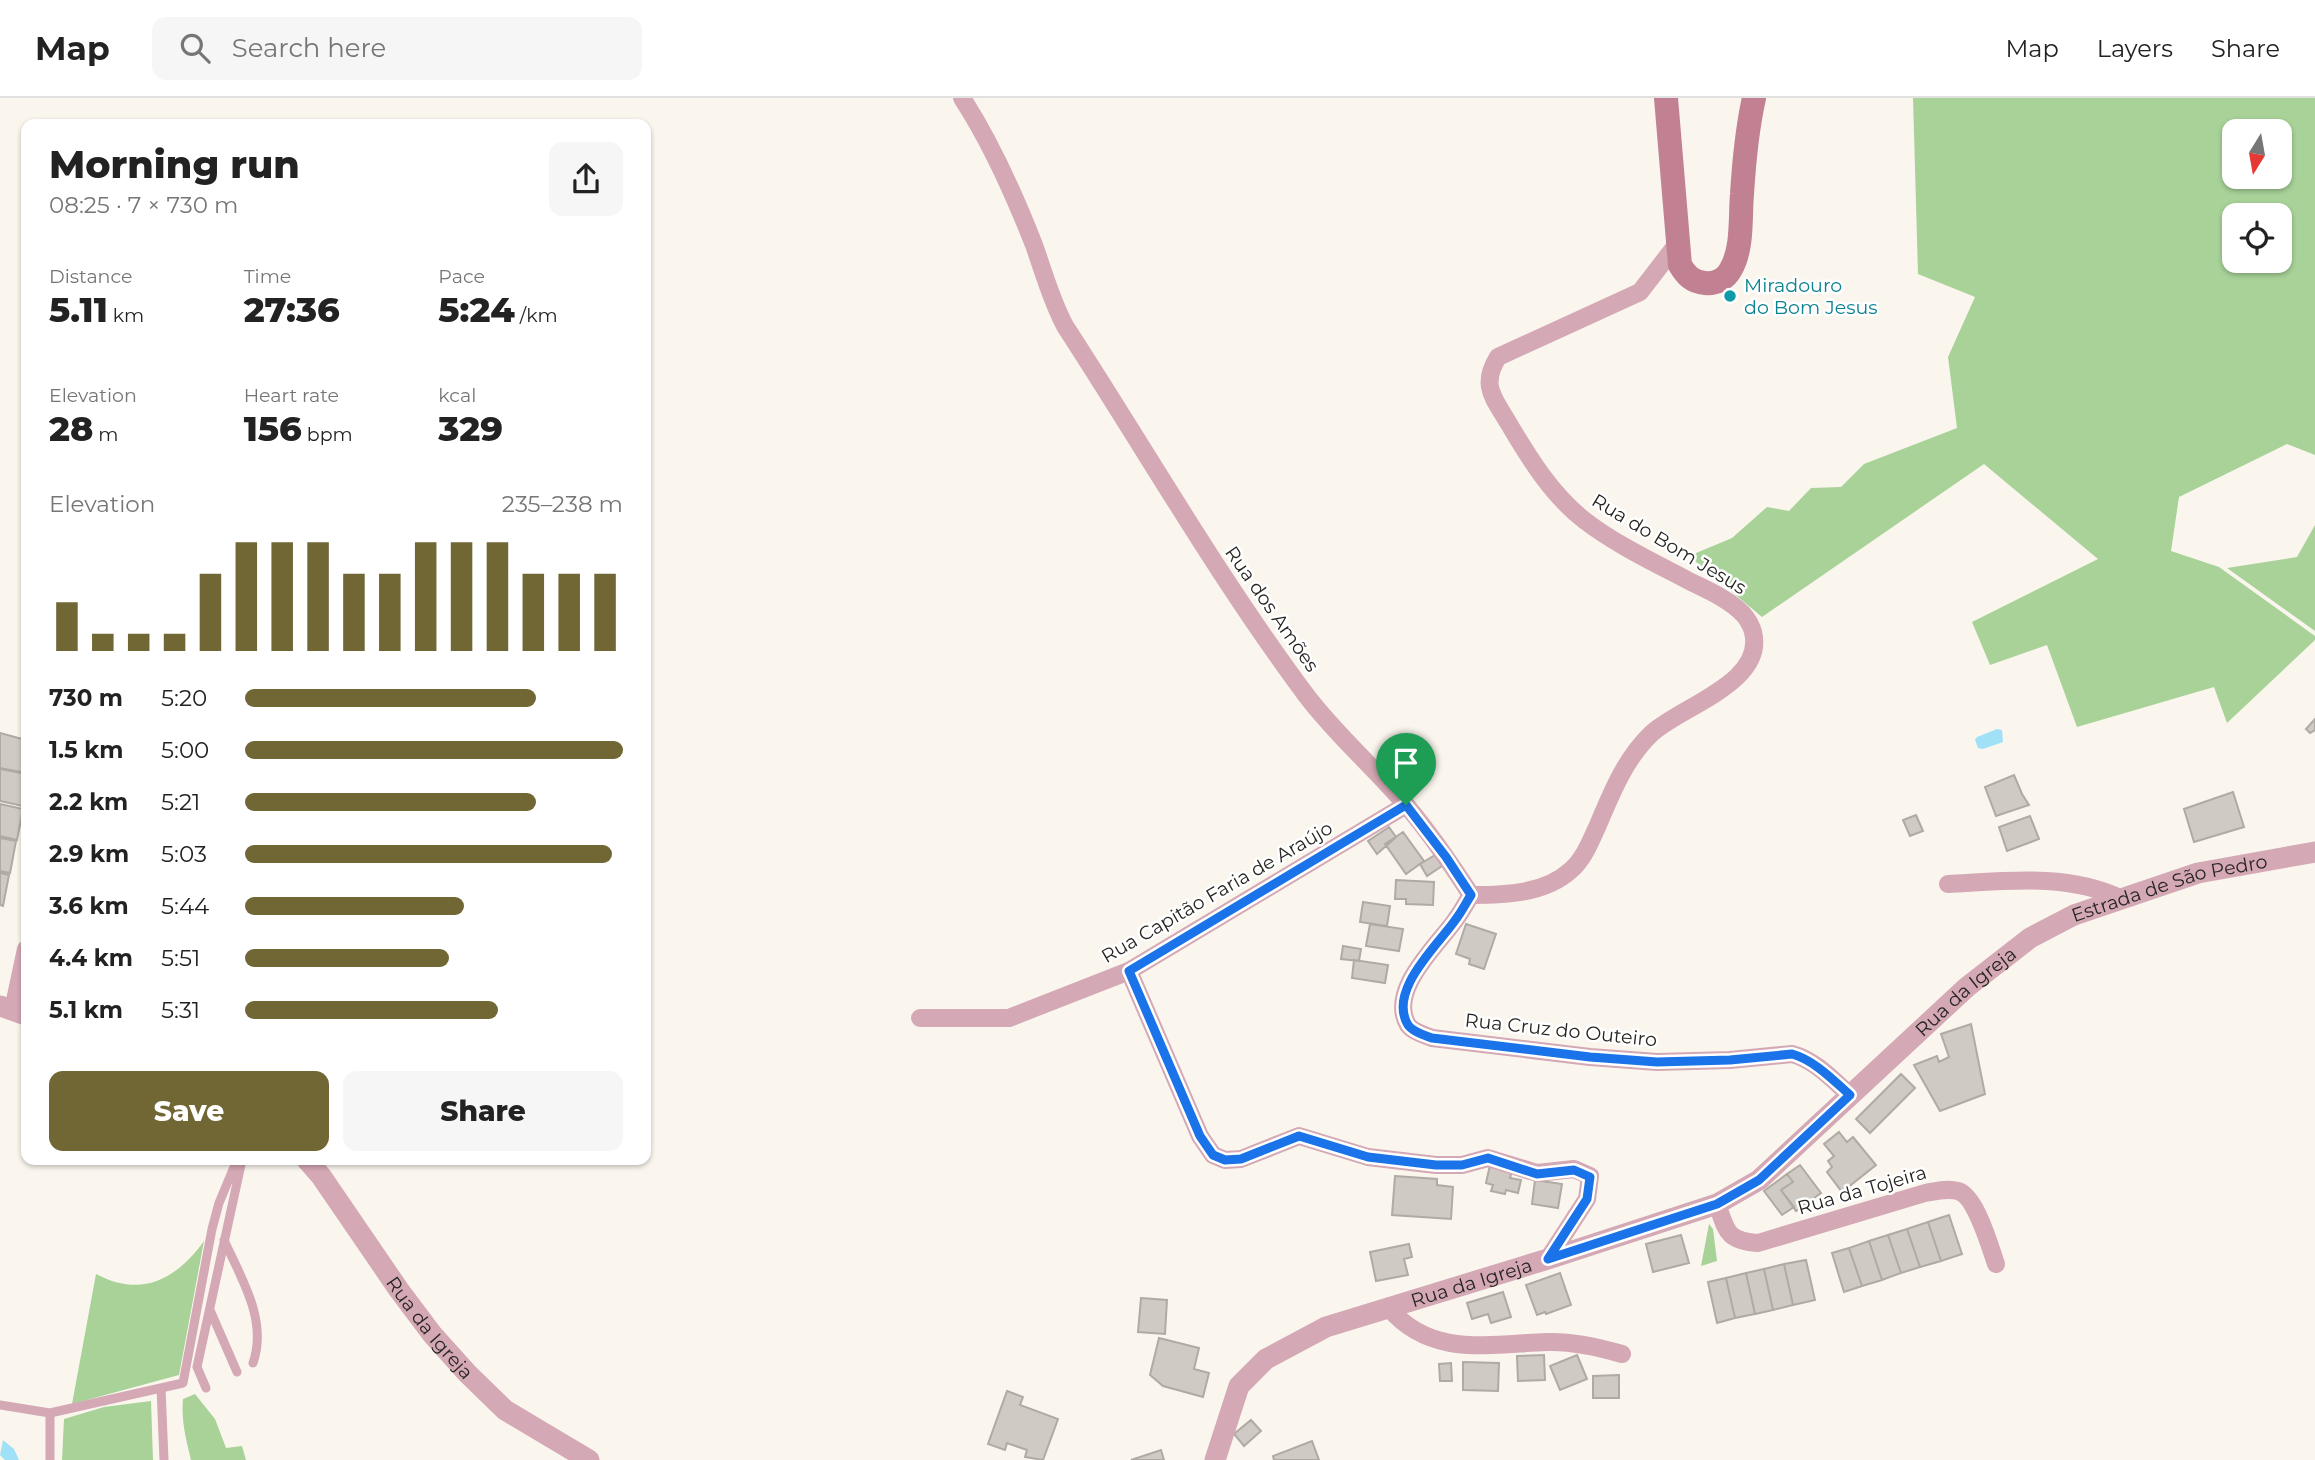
<!DOCTYPE html>
<html lang="en">
<head>
<meta charset="utf-8">
<style>
	body { margin:0; font-family:Montserrat,sans-serif; background:#f6f6f6; color:#222; height:100vh; display:flex; flex-direction:column; font-size:26px; white-space:nowrap }
	* { box-sizing:border-box; margin:0 }
	p { font-size:23px; color:#767676 }
	.icon { flex:none; width:38px; height:38px; fill:none; stroke:currentColor; stroke-width:2; stroke-linecap:round; stroke-linejoin:round }
	.map { position:relative; flex:1; overflow:hidden }
	.drawer { position:absolute; left:21px; top:21px; width:630px; height:1046px; display:flex; flex-direction:column; background:#fff; border-radius:14px; box-shadow:0 2px 5px #0004 }
	.drawer>* { flex:none }
	.needle { width:46px; rotate:191deg }
	.buttons { position:absolute; left:2222px; top:21px; display:grid; gap:14px }
	.buttons a { display:grid; place-items:center; width:70px; height:70px; border-radius:14px; background:#fff; box-shadow:0 2px 5px #0004; font-size:35px }
	.pin { position:absolute; display:grid; place-items:center; width:60px; height:60px; color:#fff; margin:-72px -30px; border-radius:50% 50% 50% 0; rotate:-45deg; box-shadow:0 0 7px #0007 }
	.pin .icon { rotate:45deg }
	.round { display:grid; place-items:center; flex:none; width:74px; height:74px; border-radius:14px; background:#f6f6f6 }
	.head { display:flex; align-items:center; justify-content:space-between; height:119px; padding:0 28px }
	h1 { font-size:38px; font-weight:800; line-height:52px }
	.metrics { display:grid; grid-template-columns:repeat(3,1fr); gap:10px; height:119px; padding:7px 28px }
	.metrics div { display:grid; align-content:center }
	.metrics b { font-size:35px; font-weight:800 }
	.metrics small { font-size:19px; font-weight:400 }
	.metrics p { font-size:19px }
	.chart { height:196px; padding:14px 28px }
	.chart p { display:flex; justify-content:space-between }
	.chart svg { width:100%; height:126px; margin-top:7px; stroke:#706734; stroke-width:6 }
	.primary-button { display:flex; gap:14px; margin-top:auto; padding:14px 28px }
	.primary-button a { flex:1; height:80px; border-radius:14px; background:#706734; color:#fff; font-size:28px; font-weight:800; line-height:80px; text-align:center }
	.primary-button a+a { background:#f6f6f6; color:#222 }
	ul { padding:0 28px; list-style:none; font-size:23px }
	li { display:grid; grid-template-columns:112px 84px 1fr; align-items:center; height:52px }
	li i { height:18px; border-radius:9px; background:#706734 }
	header { display:flex; align-items:center; gap:42px; box-sizing:border-box; height:98px; padding:0 35px; background:#fff; border-bottom:2px solid #e0e0e0 }
	header strong { font-size:33px }
	nav { display:flex; gap:38px; margin-inline-start:auto; font-size:24px }
	.search { width:490px; height:63px; background:#f6f6f6; display:flex; align-items:center; gap:18px; box-sizing:border-box; padding:0 24px; border-radius:14px; color:#767676; font-size:26px }
	.map>svg:first-child { display:block }
	.green { fill:#a8d298; fill-rule:evenodd }
	.water { fill:#a0e1f7 }
	.building { fill:#cfcbc4; stroke:#afaba4; stroke-width:2 }
	.lines { fill:none; stroke-linecap:round; stroke-linejoin:round }
	.service { stroke:#d4a8b4; stroke-width:9 }
	.minor { stroke:#d4a8b4; stroke-width:18 }
	.tertiary { stroke:#d4a8b4; stroke-width:21 }
	.secondary { stroke:#c18193; stroke-width:24 }
	.route-casing { stroke:#fff; stroke-width:14 }
	.route { stroke:#1a73e8; stroke-width:9 }
	.culture-dot { fill:#0f9aa8; stroke:#fff; stroke-width:2.5 }
	.labels { text-anchor:middle; dominant-baseline:central; stroke-width:5; stroke-linejoin:round; paint-order:stroke }
	.culture-label { font-size:19px; fill:#0d838f; stroke:#fff; text-anchor:start }
	.street-label { font-size:19px; fill:#272522; stroke:#fff }
</style>
</head>
<body>
<header>
<strong>Map</strong>
<div class="search"><svg class="icon" aria-label="search" viewBox="0 0 24 24"><circle cx="10" cy="10" r="6"/><path d="M15 15l6 6"/></svg>Search here</div>
<nav><a>Map</a><a>Layers</a><a>Share</a></nav>
</header>
<div class="map">
<svg width="2315" height="1362" viewBox="0 0 2315 1362">
	<rect width="100%" height="100%" fill="#faf6ee"/>
	<path class="green" d="M1913 0H2315V357L2287 346 2179 399 2171 453 2219 469 2315 538V542L2227 625 2214 589 2077 629 2047 547 1990 567 1972 524 2098 461 1984 366 1762 519 1689 458 1732 440 1767 409 1789 413 1811 390 1841 389 1864 366 1957 330 1948 259 1975 199 1918 176ZM2280 33V79H2235V33ZM2280 117V163H2235V117Z
		M2315 427V533L2227 470 2297 459Z
		M1709 1126 1713 1131 1717 1163 1701 1168Z
		M204 1143 179 1277 72 1306 96 1176C141 1200 176 1182 204 1143Z
		M195 1296 215 1321 226 1350 242 1348 246 1362H191C186 1341 181 1323 183 1301Z
		M151 1303 153 1362H62L64 1321 104 1309Z"/>
	<path class="water" d="M1997 631 2002 632 2003 644 1983 651 1978 650 1975 642 1977 639Z
		M3 1342 14 1351 19 1362H5L0 1357Z"/>
	<path class="building" d="M2315 621V632L2310 635 2306 631Z
		M0 635 26 642V675L0 670Z
		M0 671 26 676 23 708 0 703Z
		M2014 677 2022 696 2029 707 1996 718 1985 689Z
		M2233 694 2244 729 2194 744 2184 711Z
		M0 706 23 711 17 742 0 738Z
		M1916 717 1923 733 1910 738 1903 722Z
		M2030 718 2039 741 2007 753 1999 729Z
		M1389 729 1396 739 1377 756 1368 743Z
		M1403 734 1424 763 1406 776 1385 746Z
		M0 740 16 743 10 775 0 773Z
		M1435 757 1442 768 1427 778 1420 766Z
		M0 775 9 777 3 808 0 807Z
		M1396 782 1434 784 1433 807 1406 806V801H1395Z
		M1363 804 1390 808 1387 828 1360 824Z
		M1370 826 1403 831 1399 853 1366 848Z
		M1466 826 1496 836 1484 871 1469 866 1470 861 1456 856Z
		M1343 848 1361 851 1359 863 1341 861Z
		M1354 862 1388 867 1385 885 1352 880Z
		M1971 926 1985 996 1940 1013 1914 967 1937 958 1939 964 1949 959 1941 936Z
		M1901 976 1915 990 1870 1035 1856 1021Z
		M1839 1034 1847 1044 1853 1039 1876 1067 1842 1094 1827 1074 1832 1069 1828 1063 1834 1058 1824 1046Z
		M1490 1067 1512 1072 1510 1080 1521 1082 1518 1095 1506 1092 1505 1096 1491 1093 1493 1087 1486 1085Z
		M1800 1067 1821 1095 1796 1113 1781 1092 1793 1084 1787 1076Z
		M1787 1076 1793 1084 1781 1092 1794 1109 1782 1117 1764 1093Z
		M1395 1078 1437 1081V1087L1453 1089 1451 1121 1392 1117Z
		M1535 1082 1562 1086 1558 1110 1532 1106Z
		M1949 1117 1962 1156 1941 1163 1928 1124Z
		M1928 1124 1941 1163 1920 1169 1907 1131Z
		M1907 1131 1920 1169 1901 1175 1888 1137Z
		M1681 1137 1689 1165 1653 1174 1646 1146Z
		M1888 1137 1901 1175 1882 1182 1869 1143Z
		M1869 1143 1882 1182 1862 1188 1849 1150Z
		M1409 1146 1412 1159 1404 1161 1408 1177 1376 1183 1370 1154Z
		M1849 1150 1862 1188 1844 1194 1832 1155Z
		M1806 1162 1815 1202 1793 1207 1784 1166Z
		M1784 1166 1793 1207 1773 1212 1764 1171Z
		M1764 1171 1773 1212 1755 1216 1746 1175Z
		M1560 1175 1571 1207 1546 1216 1545 1214 1537 1217 1526 1187Z
		M1746 1175 1755 1216 1735 1220 1726 1180Z
		M1726 1180 1735 1220 1717 1225 1708 1184Z
		M1503 1194 1511 1219 1491 1225 1488 1216 1472 1221 1467 1205Z
		M1141 1200 1167 1202 1165 1236 1138 1234Z
		M1159 1240 1199 1250 1194 1271 1209 1275 1203 1299 1163 1288 1150 1277Z
		M1544 1257 1545 1282 1518 1283 1517 1258Z
		M1577 1257 1587 1281 1560 1292 1550 1268Z
		M1463 1264 1499 1265 1498 1293 1463 1292Z
		M1451 1265 1452 1283H1440L1439 1266Z
		M1619 1277V1300H1593V1278Z
		M1007 1293 1023 1299 1020 1307 1058 1321 1043 1362 1025 1359 1027 1352 1007 1345 1005 1352 988 1346Z
		M1251 1322 1261 1333 1244 1348 1234 1336Z
		M1312 1343 1319 1362H1274L1273 1358Z
		M1161 1352 1164 1362H1131Z"/>
	<g class="lines">
		<path class="service" d="M224 1142C241 1180 268 1222 253 1265
			M210 1212 237 1274
			M161 1290 164 1362
			M206 1290 197 1269 242 1062
			M0 1307 50 1315 183 1285 212 1131 219 1105 237 1062
			M50 1362V1315"/>
		<path class="minor" d="M962 0C992 46 1014 96 1034 147 1044 175 1051 202 1065 228 1145 351 1218 479 1306 597 1336 637 1374 669 1406 707 1430 735 1451 766 1471 797
			M1948 786C2005 783 2067 775 2120 800
			M1471 797C1505 797 1545 796 1571 772 1584 761 1591 742 1598 727 1612 694 1625 661 1651 636 1679 609 1766 585 1753 534 1752 529 1747 520 1743 516 1729 501 1707 492 1689 483 1653 464 1615 446 1584 422 1552 397 1529 360 1509 326 1494 300 1480 288 1498 259L1640 194 1677 146
			M1471 797C1466 805 1462 813 1456 821 1439 846 1387 892 1408 927 1413 934 1425 937 1432 940L1590 959 1657 964 1730 962 1792 956C1815 962 1833 982 1850 997
			M1129 873 1200 1038 1213 1057 1225 1062 1241 1061 1299 1038 1368 1059 1436 1067H1462L1488 1060 1537 1075 1574 1071 1590 1078 1587 1101 1548 1161
			M13 912 26 851
			M920 920H1009L1129 873 1406 707
			M1717 1106C1727 1134 1727 1143 1758 1145L1925 1095C1936 1093 1947 1090 1958 1093 1976 1098 1990 1149 1996 1166
			M1389 1210C1431 1260 1490 1246 1547 1244 1573 1243 1598 1249 1622 1256"/>
		<g class="tertiary">
			<path d="M0 908 26 917"/>
			<path id="s1" d="M307 1062 321 1078 399 1192 432 1236 467 1275 505 1312 589 1362"/>
			<path id="s2" d="M1215 1362 1239 1288 1266 1261 1326 1229 1548 1161 1717 1106 1759 1082 1967 889 2030 840 2074 817 2198 775 2315 754"/>
		</g>
		<path class="secondary" d="M1666 0 1680 167C1686 177 1692 184 1705 185 1716 186 1726 181 1731 171 1743 150 1740 119 1742 96 1744 64 1747 31 1754 0"/>
	</g>
	<g class="lines">
		<defs>
			<path id="route" d="M1406 707 1446 759 1471 797C1466 805 1462 813 1456 821 1439 846 1387 892 1408 927 1413 934 1424 937 1432 940L1590 959 1657 964 1730 962 1792 956C1814 962 1833 982 1850 997L1759 1082 1717 1106 1548 1161 1587 1101 1590 1079 1574 1072 1537 1076 1488 1060 1462 1067H1436L1368 1059 1299 1038 1241 1061 1225 1062 1213 1057 1200 1038 1129 873Z"/>
		</defs>
		<use href="#route" class="route-casing"/>
		<use href="#route" class="route"/>
	</g>
	<circle class="culture-dot" cx="1730" cy="198" r="7"/>
	<g class="labels">
		<g class="culture-label">
			<text x="1744" y="187">Miradouro<tspan x="1744" dy="22">do Bom Jesus</tspan></text>
		</g>
		<g class="street-label">
			<text transform="translate(1669 446) rotate(31)">Rua do Bom Jesus</text>
			<text transform="translate(1272 511) rotate(55)">Rua dos Amões</text>
			<text stroke="none"><textPath href="#s2" startOffset="1155">Estrada de São Pedro</textPath></text>
			<text transform="translate(1217 794) rotate(-30)">Rua Capitão Faria de Araújo</text>
			<text stroke="none"><textPath href="#s2" startOffset="922">Rua da Igreja</textPath></text>
			<text transform="translate(1561 932) rotate(6)">Rua Cruz do Outeiro</text>
			<text transform="translate(1862 1092) rotate(-16)">Rua da Tojeira</text>
			<text stroke="none"><textPath href="#s2" startOffset="336">Rua da Igreja</textPath></text>
			<text stroke="none"><textPath href="#s1" startOffset="208">Rua da Igreja</textPath></text>
		</g>
	</g>
</svg>
<div class="buttons">
<a><svg class="needle" viewBox="-14 -14 28 28"><path d="M0-13l5 13h-10z" fill="#e53935"/><path d="M0 13l5-13h-10z" fill="#767676"/></svg></a>
<a><svg class="icon" aria-label="locate" viewBox="0 0 24 24"><circle cx="12" cy="12" r="6"/><path d="M12 2v4M12 18v4M2 12h4M18 12h4"/></svg></a>
</div>
<div class="pin" style="left:1406px;top:707px;background:#1e9e55"><svg class="icon" aria-label="arrive" viewBox="0 0 24 24"><path d="M6 21V4h12l-3 4 3 4H6"/></svg></div>
<section class="drawer">
<div class="head"><div><h1>Morning run</h1><p>08:25 · 7 × 730 m</p></div><a class="round"><svg class="icon" aria-label="share" viewBox="0 0 24 24"><path d="M12 15V3M7 8l5-5 5 5M5 13v7h14v-7"/></svg></a></div>
<div class="metrics">
<div><p>Distance</p><b>5.11<small> km</small></b></div>
<div><p>Time</p><b>27:36</b></div>
<div><p>Pace</p><b>5:24<small> /km</small></b></div>
</div>
<div class="metrics">
<div><p>Elevation</p><b>28<small> m</small></b></div>
<div><p>Heart rate</p><b>156<small> bpm</small></b></div>
<div><p>kcal</p><b>329</b></div>
</div>
<div class="chart"><p><span>Elevation</span>235–238 m</p>
<svg viewBox="0 0 160 44" preserveAspectRatio="none"><path d="M5 44V27M15 44V38M25 44V38M35 44V38M45 44V17M55 44V6M65 44V6M75 44V6M85 44V17M95 44V17M105 44V6M115 44V6M125 44V6M135 44V17M145 44V17M155 44V17"/></svg>
</div>
<ul>
<li><b>730 m</b>5:20<i style="width:77%"></i></li>
<li><b>1.5 km</b>5:00<i style="width:100%"></i></li>
<li><b>2.2 km</b>5:21<i style="width:77%"></i></li>
<li><b>2.9 km</b>5:03<i style="width:97%"></i></li>
<li><b>3.6 km</b>5:44<i style="width:58%"></i></li>
<li><b>4.4 km</b>5:51<i style="width:54%"></i></li>
<li><b>5.1 km</b>5:31<i style="width:67%"></i></li>
</ul>
<div class="primary-button"><a>Save</a><a>Share</a></div>
</section>
</div>
</body>
</html>
